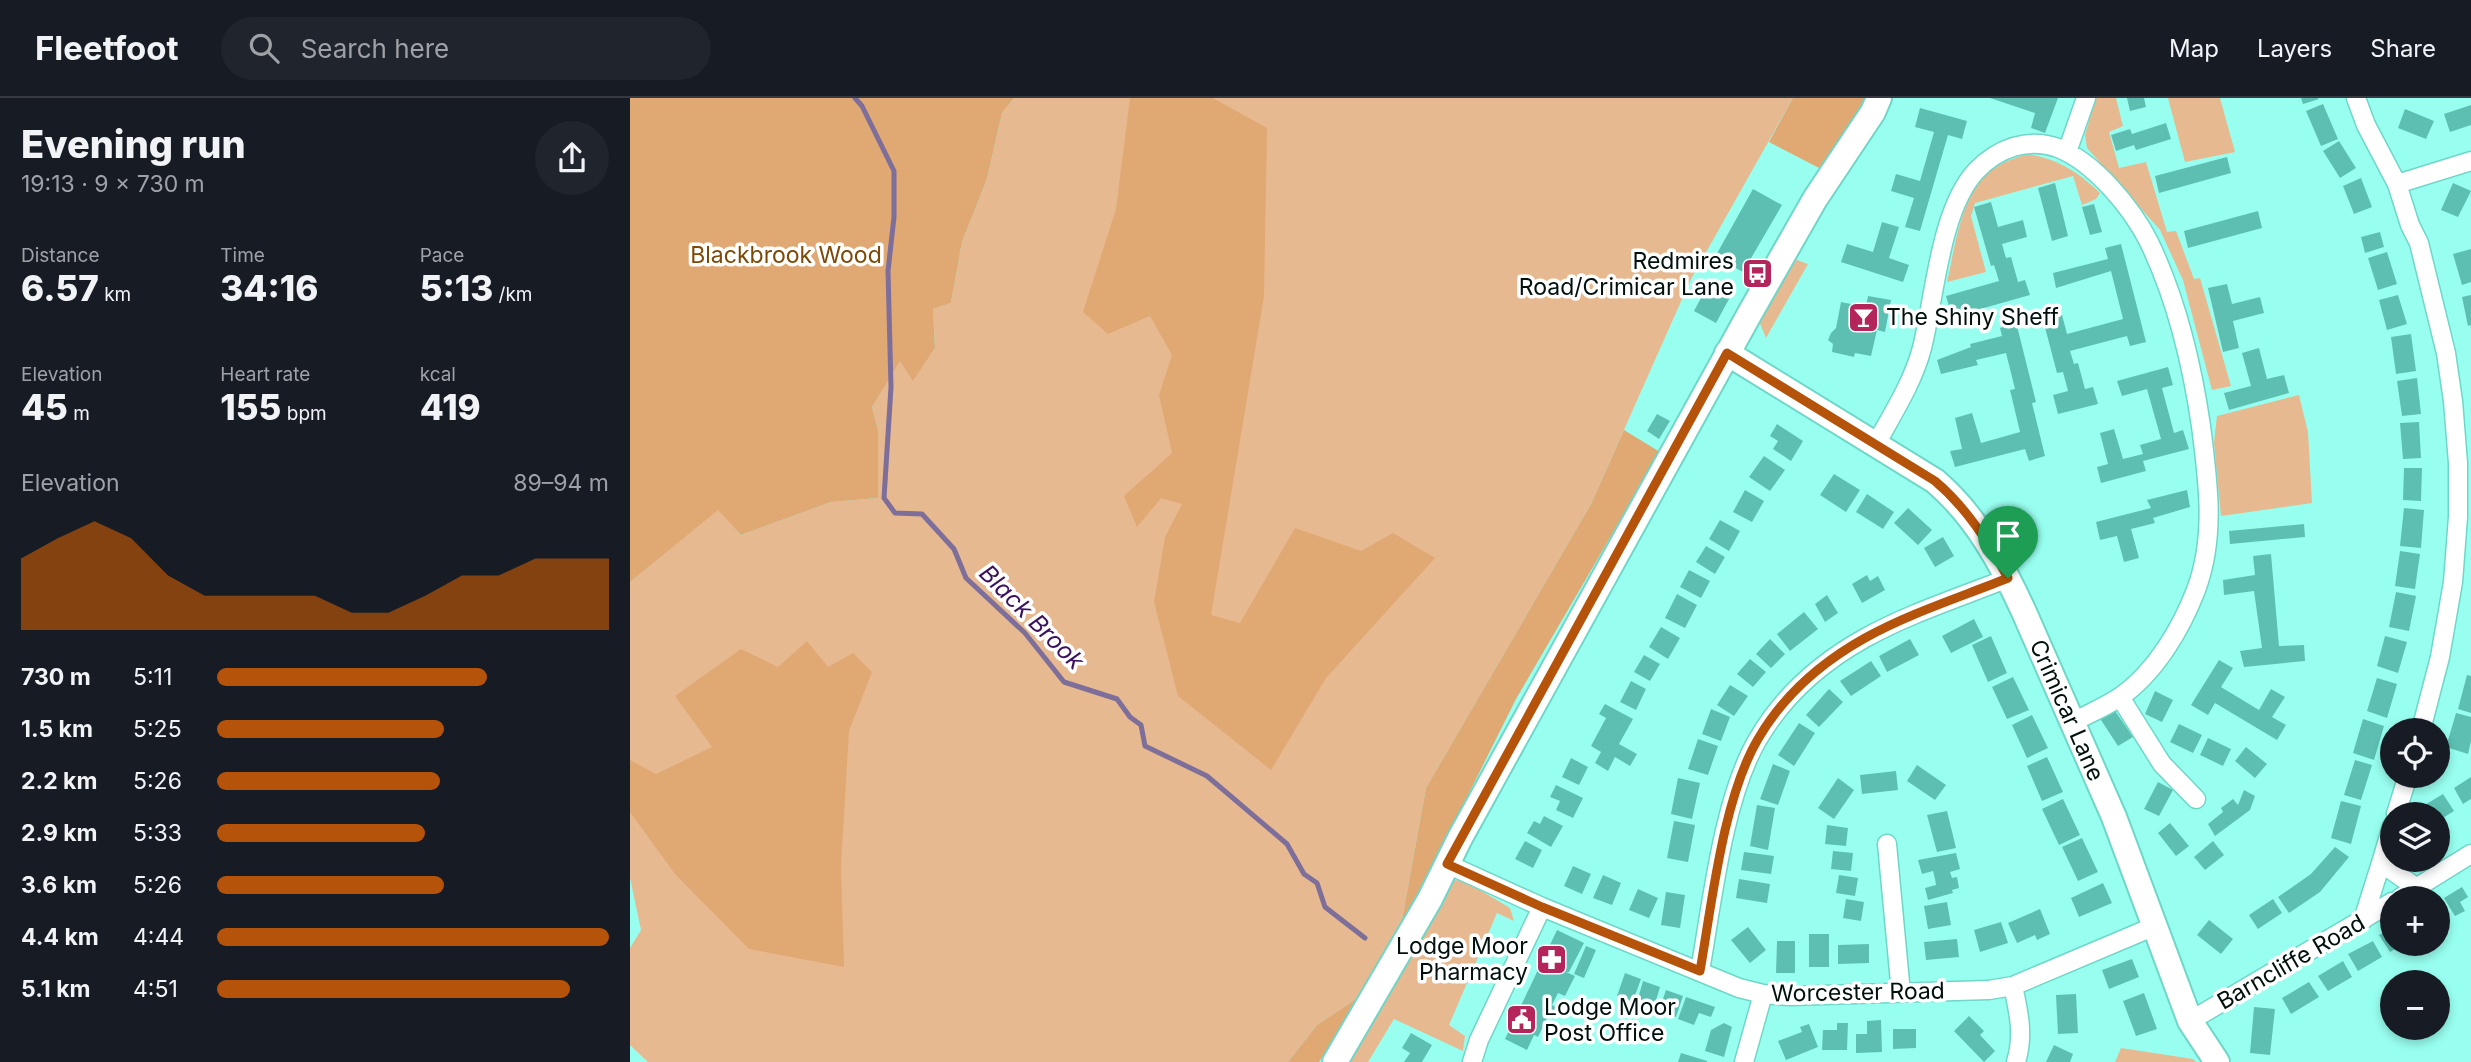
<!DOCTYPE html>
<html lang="en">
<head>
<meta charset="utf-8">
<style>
	body { margin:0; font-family:Inter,sans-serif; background:#20242c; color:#f1f3f6; height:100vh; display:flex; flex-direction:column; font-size:26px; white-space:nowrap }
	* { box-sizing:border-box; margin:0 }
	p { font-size:23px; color:#9ea1a6 }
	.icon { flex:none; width:38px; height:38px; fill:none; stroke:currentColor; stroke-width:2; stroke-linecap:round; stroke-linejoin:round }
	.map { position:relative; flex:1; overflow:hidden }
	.sheet { display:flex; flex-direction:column; background:#171b24; width:630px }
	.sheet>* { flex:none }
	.controls { position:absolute; left:1750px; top:620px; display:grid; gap:14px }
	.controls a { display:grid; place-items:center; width:70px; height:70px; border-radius:50%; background:#171b24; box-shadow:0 4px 10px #0003; font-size:35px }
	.pin { position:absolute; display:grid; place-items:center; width:60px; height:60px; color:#fff; margin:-72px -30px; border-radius:50% 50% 50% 0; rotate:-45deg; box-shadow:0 0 7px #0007 }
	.pin .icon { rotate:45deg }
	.round { display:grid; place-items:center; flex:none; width:74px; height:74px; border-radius:37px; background:#20242c }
	.headline { display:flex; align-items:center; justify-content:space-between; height:119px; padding:0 21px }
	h1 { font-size:38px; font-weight:800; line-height:52px }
	.stats { display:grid; grid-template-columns:repeat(3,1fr); gap:10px; height:119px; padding:7px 21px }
	.stats div { display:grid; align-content:center }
	.stats b { font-size:35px; font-weight:800 }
	.stats small { font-size:19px; font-weight:400 }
	.stats p { font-size:19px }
	.chart { height:196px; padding:14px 21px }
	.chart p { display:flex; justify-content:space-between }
	.chart svg { width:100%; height:126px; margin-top:7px; fill:#b45309; opacity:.7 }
	ul { padding:0 21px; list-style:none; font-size:23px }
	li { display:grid; grid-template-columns:112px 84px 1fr; align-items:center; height:52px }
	li i { height:18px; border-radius:9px; background:#b45309 }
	header { display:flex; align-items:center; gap:42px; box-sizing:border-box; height:98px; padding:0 35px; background:#171b24; border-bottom:2px solid #363941 }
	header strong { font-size:33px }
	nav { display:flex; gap:38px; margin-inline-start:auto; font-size:24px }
	.search { width:490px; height:63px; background:#20242c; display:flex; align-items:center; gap:18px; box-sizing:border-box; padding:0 24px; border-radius:38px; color:#9ea1a6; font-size:26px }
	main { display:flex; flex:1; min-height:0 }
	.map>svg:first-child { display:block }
	.green { fill:#e7b990 }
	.forest { fill:#e0a873 }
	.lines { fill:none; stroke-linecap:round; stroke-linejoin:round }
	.stream { stroke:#7d6e9a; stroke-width:5 }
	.building { fill:#5cbfb2 }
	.street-casing { stroke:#6fd6c8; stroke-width:21 }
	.secondary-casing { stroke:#6fd6c8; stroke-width:28 }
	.street { stroke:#fff; stroke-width:18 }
	.secondary { stroke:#fff; stroke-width:24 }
	.route-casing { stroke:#fff; stroke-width:14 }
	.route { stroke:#b45309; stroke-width:9 }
	.labels { text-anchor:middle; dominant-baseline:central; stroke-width:7; stroke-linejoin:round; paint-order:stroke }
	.park-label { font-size:23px; fill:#7e4907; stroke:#fff }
	.poi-label { font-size:23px; fill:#00100d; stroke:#fff; text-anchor:end }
	.street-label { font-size:23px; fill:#00100d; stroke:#fff }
	.water-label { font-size:24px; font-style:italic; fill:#3a115d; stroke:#fff }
</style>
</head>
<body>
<header>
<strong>Fleetfoot</strong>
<div class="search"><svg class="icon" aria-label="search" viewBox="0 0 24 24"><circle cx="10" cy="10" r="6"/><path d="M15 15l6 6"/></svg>Search here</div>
<nav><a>Map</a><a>Layers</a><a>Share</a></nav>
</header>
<main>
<section class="sheet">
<div class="headline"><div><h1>Evening run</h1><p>19:13 · 9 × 730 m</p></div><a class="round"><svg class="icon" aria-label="share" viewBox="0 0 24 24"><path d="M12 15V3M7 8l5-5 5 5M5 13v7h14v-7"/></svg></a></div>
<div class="stats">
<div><p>Distance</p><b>6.57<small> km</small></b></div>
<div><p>Time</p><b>34:16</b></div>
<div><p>Pace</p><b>5:13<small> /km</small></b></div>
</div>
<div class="stats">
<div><p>Elevation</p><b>45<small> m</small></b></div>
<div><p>Heart rate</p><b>155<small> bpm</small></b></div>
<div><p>kcal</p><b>419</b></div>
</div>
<div class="chart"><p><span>Elevation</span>89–94 m</p>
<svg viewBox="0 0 160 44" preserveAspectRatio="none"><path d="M0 44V19L10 12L20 6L30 12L40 25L50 32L60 32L70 32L80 32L90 38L100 38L110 32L120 25L130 25L140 19L150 19L160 19V44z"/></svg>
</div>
<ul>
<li><b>730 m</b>5:11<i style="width:69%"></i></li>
<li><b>1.5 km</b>5:25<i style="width:58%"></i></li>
<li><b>2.2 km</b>5:26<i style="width:57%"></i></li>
<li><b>2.9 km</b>5:33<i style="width:53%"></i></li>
<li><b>3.6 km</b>5:26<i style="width:58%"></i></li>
<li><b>4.4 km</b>4:44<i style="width:100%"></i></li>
<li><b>5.1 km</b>4:51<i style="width:90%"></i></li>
</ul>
</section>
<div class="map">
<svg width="1841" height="964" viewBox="0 0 1841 964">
	<rect width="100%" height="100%" fill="#98fff0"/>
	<path class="green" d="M384 0H1163L1061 181 961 406 796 690 770 833 735 895 687 927 658 964H18L0 947V850L11 832 0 780V484L88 411 111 437 201 404 248 400V332L242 309 270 262 283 282 305 250 303 211 321 205 332 144 357 81 372 15Z
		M1466 0H1486L1493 28 1479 34 1489 70 1516 64 1537 134 1546 133 1564 181 1570 180 1601 288 1582 292 1553 182 1530 132 1457 50 1455 37Z
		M1538 0H1590L1605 54 1555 64Z
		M1398 56C1429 62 1447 73 1470 95L1466 101 1452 107 1443 78 1345 105 1341 118 1356 174 1317 184C1325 149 1330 101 1358 75 1369 65 1384 60 1398 56Z
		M1167 162 1178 166 1136 240 1128 221 1162 163Z
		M1669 297 1678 334 1682 405 1591 418 1584 344 1587 318Z
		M827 782 840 786 880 810 884 823 867 815 819 927 835 938 833 953 764 921 738 964H705L817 784Z
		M1491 950 1563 961 1566 964H1485Z"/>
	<path class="forest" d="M0 0H384L372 15 357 81 332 144 321 205 303 211 305 250 283 283 270 263 242 309 248 332V400L201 404 111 437 88 412 0 484Z
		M500 0H583L637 30 634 198 581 517 610 525 665 430 731 453 763 435 805 460 696 580 641 672 548 598 524 504 535 439 552 406 531 400 507 429 494 398 542 355 529 297 542 257 520 218 478 236 453 214 486 111Z
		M1163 0H1235L1193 72 1139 44Z
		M994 332 1030 354 886 601 770 833 796 690 961 406Z
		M177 543 198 569 223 555 242 574 219 633 211 768 214 869 119 851 45 776 0 714V662L26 676 82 649 45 598 111 551 148 569Z
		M735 895 689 964H658L687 927Z"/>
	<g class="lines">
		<path class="stream" d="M225 0 232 8 264 73V119L258 173 261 289 254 400 265 415 292 416 324 451 336 480 395 535 434 584 487 601 500 619 511 627 515 648 577 678 657 746 674 776 687 785 695 809 735 840"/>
	</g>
	<path class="building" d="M1360 0H1428L1415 35 1401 30 1405 15Z
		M1497 0H1514L1516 9 1500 13Z
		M1671 0H1688L1689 1 1673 6Z
		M1693 6 1708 41 1691 48 1676 13Z
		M1841 7V27L1820 34 1814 16Z
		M1290 10 1337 23 1332 41 1318 37 1290 133 1275 129 1284 100 1261 93 1266 76 1290 83 1304 34 1285 29Z
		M1775 11 1804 23 1796 41 1768 30Z
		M1536 25 1541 41 1506 52 1504 47 1486 53 1481 37 1500 31 1502 36Z
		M1709 43 1726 70 1710 80 1693 53Z
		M1597 59 1601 75 1529 95 1525 78Z
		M1731 80 1742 109 1724 116 1713 88Z
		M1425 85 1438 138 1422 143 1408 90Z
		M1823 85 1841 93 1828 119 1811 112Z
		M1123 91 1152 107 1113 174 1085 159Z
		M1361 104 1368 129 1393 122 1397 139 1372 146 1376 160 1381 159 1388 184 1395 182 1400 197 1322 219 1316 198 1369 183 1364 167 1361 168 1344 109Z
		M1464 106 1472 134 1460 137 1452 109Z
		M1628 113 1632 130 1558 150 1554 133Z
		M1252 124 1269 129 1259 160 1279 167 1273 184 1211 164 1217 146 1243 154Z
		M1750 134 1754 149 1735 155 1731 139Z
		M1491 146 1516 244 1500 248 1497 238 1440 253 1444 266 1448 265 1455 291 1463 289 1468 306 1428 316 1423 297 1438 293 1433 274 1427 275 1413 222 1432 217 1437 236 1493 221 1481 173 1426 190 1423 175 1478 161 1475 150Z
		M1841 151V184L1832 187 1823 156Z
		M1757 154 1767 186 1748 192 1738 160Z
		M1095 184 1105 190 1086 225 1064 213 1079 185 1091 192Z
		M1597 186 1602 206 1630 199 1634 215 1603 223 1609 250 1593 254 1578 190Z
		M1768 197 1777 226 1757 232 1749 202Z
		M1841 197V227L1838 228 1832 199Z
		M1238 198 1261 202 1255 234 1247 232 1241 258 1225 255 1224 259 1202 254 1203 246 1198 242 1201 235 1206 230 1211 204 1236 209Z
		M1386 224 1406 304 1402 305 1415 358 1399 363 1395 351 1325 369 1320 353 1332 351 1325 320 1342 315 1351 345 1390 334 1380 292 1385 291 1376 255 1346 262 1348 267 1311 276 1307 262 1341 249 1340 246 1372 238 1370 230Z
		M1781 236 1786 273 1766 276 1761 239Z
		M1629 250 1637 281 1654 277 1659 295 1599 312 1594 295 1621 288 1612 255Z
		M1538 269 1543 287 1532 290 1544 335 1553 332 1559 351 1513 363 1516 373 1471 385 1467 369 1478 366 1470 335 1484 331 1493 361 1513 356 1510 347 1531 341 1517 291 1492 298 1487 283Z
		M1787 280 1791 316 1772 318 1767 283Z
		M1027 316 1040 323 1029 341 1017 333Z
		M1789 324 1791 360 1773 361 1770 325Z
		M1147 326 1173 343 1161 363 1143 351 1148 343 1140 338Z
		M1134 358 1155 372 1140 393 1119 379Z
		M1774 370H1792L1791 403 1773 402Z
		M1204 376 1230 392 1216 414 1190 397Z
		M1115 392 1134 403 1122 424 1103 414Z
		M1557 392 1560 409 1523 420 1525 425 1501 431 1509 460 1494 464 1487 438 1470 442 1466 424 1521 410 1517 402Z
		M1237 396 1264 414 1253 431 1226 414Z
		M1278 410 1302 432 1288 447 1264 425Z
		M1774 410 1794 412 1791 450 1770 448Z
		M1090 422 1110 433 1099 453 1079 441Z
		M1674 426 1675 439 1600 446 1599 433Z
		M1313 439 1324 458 1305 469 1294 450Z
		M1076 448 1095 459 1085 476 1066 464Z
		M1770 453 1790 456 1785 491 1765 488Z
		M1641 456 1649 548 1674 547 1675 563 1614 569 1610 553 1632 550 1624 493 1594 497 1593 482 1625 477 1623 458Z
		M1059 472 1080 483 1071 500 1050 489Z
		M1237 477 1240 483 1248 478 1255 492 1232 505 1222 486Z
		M1766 494 1786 498 1779 533 1759 529Z
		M1047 496 1067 507 1055 530 1035 520Z
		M1197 497 1208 515 1195 524 1185 506Z
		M1174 514 1188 531 1160 553 1147 536Z
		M1344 521 1353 539 1321 555 1312 538Z
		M1031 529 1050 540 1038 561 1019 549Z
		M1361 538 1377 575 1358 584 1342 547Z
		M1755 538 1777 544 1768 575 1747 568Z
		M1140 541 1155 556 1141 570 1126 556Z
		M1280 541 1289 557 1257 574 1249 558Z
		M1014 557 1030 566 1020 583 1004 574Z
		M1120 561 1136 574 1123 589 1107 576Z
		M1589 562 1603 570 1591 589 1629 612 1641 591 1655 599 1642 619 1656 627 1647 642 1585 605 1578 617 1561 607Z
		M1241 563 1251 578 1221 598 1210 583Z
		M1837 577 1841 578V615L1828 611Z
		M1383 579 1399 612 1377 621 1362 589Z
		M1747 580 1767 586 1757 620 1737 613Z
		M1001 583 1016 591 1006 612 990 604Z
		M1100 587 1118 598 1104 618 1087 607Z
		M1199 591 1213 604 1189 629 1176 617Z
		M1525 593 1543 602 1532 624 1515 616Z
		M975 606 1003 621 989 646 1007 656 1000 668 985 659 978 673 965 665 971 654 961 648 976 620 969 616Z
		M1483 610 1503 639 1488 648 1469 619Z
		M1081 611 1100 619 1091 643 1072 636Z
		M1826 615 1841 619V643L1838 656 1816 649Z
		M1402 617 1418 650 1397 660 1382 627Z
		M1733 621 1754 628 1744 662 1723 655Z
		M1169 625 1185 635 1164 668 1148 657Z
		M1549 626 1572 637 1563 655 1540 644Z
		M1578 640 1601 651 1593 668 1570 657Z
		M1068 641 1088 648 1078 677 1058 671Z
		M1616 649 1637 666 1625 680 1605 663Z
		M1417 659 1433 694 1412 703 1397 668Z
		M941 660 958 669 949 687 932 679Z
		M1725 662 1742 667 1731 702 1714 697Z
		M1143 666 1160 673 1148 707 1130 701Z
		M1287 667 1316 687 1305 702 1277 683Z
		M1266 673 1268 692 1232 696 1230 677Z
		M1841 679V701L1833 706 1824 690Z
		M1048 680 1070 685 1062 721 1041 716Z
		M1208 680 1224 692 1204 721 1188 710Z
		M1528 684 1543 692 1529 718 1514 711Z
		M926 687 953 700 943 720 926 712 930 703 920 699Z
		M1614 692 1625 698 1620 712 1585 738 1578 726 1593 714 1591 710 1603 701 1608 707Z
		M1813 696 1824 713 1808 723V716H1790L1788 711Z
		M1433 701 1450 737 1429 747 1412 711Z
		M1711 703 1731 708 1721 746 1701 740Z
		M1127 707 1145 710 1138 752 1120 748Z
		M1317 713 1326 750 1307 754 1297 717Z
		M914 718 933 728 921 749 897 735 904 723 910 726Z
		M1044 723 1065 727 1058 764 1037 760Z
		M1540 725 1559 748 1546 758 1528 735Z
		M1197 727 1218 730 1216 748 1195 746Z
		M1452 740 1468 774 1448 783 1432 749Z
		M895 743 912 752 903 770 885 761Z
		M1583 743 1594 757 1575 772 1564 759Z
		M1705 749 1719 759 1690 794 1659 815 1648 799 1681 776Z
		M1203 753 1223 755 1221 773 1201 771Z
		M1114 754 1144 758 1141 776 1111 772Z
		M1326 755 1330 771 1320 774 1322 780 1327 779 1329 790 1322 792 1323 795 1298 802 1295 790 1306 787 1305 781 1303 773 1292 776 1288 762Z
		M943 768 961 776 952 796 934 788Z
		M973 777 991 785 982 807 963 800Z
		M1209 777 1228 780 1225 798 1206 795Z
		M1109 781 1140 786 1137 805 1106 800Z
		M1473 785 1482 805 1449 819 1441 800Z
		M1832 789 1838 799 1830 804 1835 813 1825 818 1814 800Z
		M1008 791 1028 800 1019 820 999 812Z
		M1036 794 1055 797 1050 830 1031 827Z
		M1216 801 1234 804 1231 823 1213 820Z
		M1643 801 1652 815 1628 831 1619 817Z
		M1317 804 1321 827 1298 831 1294 808Z
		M1410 811 1420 836 1407 842 1405 837 1387 845 1378 825Z
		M1579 822 1603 841 1591 856 1567 837Z
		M1371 824 1378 845 1350 854 1344 832Z
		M1118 829 1136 852 1120 865 1101 842Z
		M1762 830V845H1775L1760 854 1749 837Z
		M927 832 954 845 939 874H936L945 878 935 898 928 895 922 907 928 910 923 921 918 918 908 939 904 937 897 952 875 941Z
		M1179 836H1199V869H1179Z
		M1327 841 1329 859 1296 862 1294 844Z
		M1147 843H1165V875H1146Z
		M1743 843 1752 859 1728 873 1718 856Z
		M1239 846V865L1208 866V847Z
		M956 848 966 852 954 880 944 876Z
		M1502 861 1509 879 1479 891 1472 872Z
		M1713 863 1722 879 1698 893 1688 878Z
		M995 875 1011 881 1003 903 987 898Z
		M1013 883 1030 889 1024 909 1007 904Z
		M1679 884 1689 899 1661 916 1652 900Z
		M1036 892 1053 898 1046 919 1029 913Z
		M1514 895 1527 931 1506 938 1493 903Z
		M1446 896 1448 935 1428 936 1426 897Z
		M1056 899 1085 909 1081 919 1069 915 1064 927 1048 921Z
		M1624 909 1645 911 1640 957 1620 955Z
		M1339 918 1354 933 1350 937 1365 953 1354 964 1324 933Z
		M1251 922 1252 954 1226 955V936H1237V923Z
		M1094 925 1102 929 1094 959 1075 953 1081 932Z
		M1207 925H1218L1217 952H1192L1193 932H1207Z
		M1179 926 1188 949 1156 962 1148 943 1172 934 1170 929Z
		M1263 931H1286V950L1263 951Z
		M781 935 802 947 792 964H774L780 955 772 950Z
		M1424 947 1443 956 1440 964H1416Z
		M1051 955 1077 963V964H1048Z"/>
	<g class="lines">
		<defs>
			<path id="street" d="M1726 0 1736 27 1767 86 1780 127 1789 145 1816 255 1823 303 1828 365V419L1823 484 1810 559 1791 632
				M1437 54 1456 0
				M1767 86 1841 63
				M1246 346C1263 315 1283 284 1292 250 1305 198 1310 112 1346 73 1368 50 1398 39 1428 50 1464 64 1502 110 1519 144 1547 202 1562 266 1571 328 1578 383 1586 439 1566 492 1551 531 1525 575 1490 599 1475 609 1458 616 1443 624
				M1490 599 1532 666 1566 701
				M1766 716 1778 677
				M1762 728 1751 765 1787 790
				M1257 746 1271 895
				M817 766 912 809 1109 890 1133 896 1160 898 1359 892 1383 888 1525 828
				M1770 800 1841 756
				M1733 822 1751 765
				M1070 873C1082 805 1093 700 1128 641 1153 598 1192 564 1235 540 1280 515 1331 499 1378 480
				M1383 888C1389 915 1394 938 1386 964
				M1560 923 1762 804
				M842 964 849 942 912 809
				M1114 964 1133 896"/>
			<g id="secondary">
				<path id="s1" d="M1097 255 1305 383C1346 418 1372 466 1394 514L1484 719 1560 923 1587 964"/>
				<path d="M705 964 800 801 830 740 1120 215 1185 101 1243 14 1249 0"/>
			</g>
		</defs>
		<use href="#street" class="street-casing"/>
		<use href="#secondary" class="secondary-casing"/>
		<use href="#street" class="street"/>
		<use href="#secondary" class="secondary"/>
	</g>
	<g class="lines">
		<defs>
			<path id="route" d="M1097 255 1305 383C1337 410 1358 444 1378 480 1331 499 1280 515 1235 540 1192 564 1153 598 1128 641 1093 700 1082 805 1070 873L912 809 817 766Z"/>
		</defs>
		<use href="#route" class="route-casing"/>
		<use href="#route" class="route"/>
	</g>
	<defs>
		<symbol id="bus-square" viewBox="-11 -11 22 22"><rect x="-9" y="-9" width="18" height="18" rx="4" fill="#b3255b" stroke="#fff"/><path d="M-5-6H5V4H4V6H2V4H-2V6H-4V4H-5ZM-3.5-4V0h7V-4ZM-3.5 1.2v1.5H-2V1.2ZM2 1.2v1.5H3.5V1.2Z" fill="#fff"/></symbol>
		<symbol id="bar-square" viewBox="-11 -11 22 22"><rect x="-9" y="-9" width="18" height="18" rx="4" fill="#b3255b" stroke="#fff"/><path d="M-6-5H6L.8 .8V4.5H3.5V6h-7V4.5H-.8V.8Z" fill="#fff"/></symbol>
		<symbol id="pharmacy-square" viewBox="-11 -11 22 22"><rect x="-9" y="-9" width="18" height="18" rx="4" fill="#b3255b" stroke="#fff"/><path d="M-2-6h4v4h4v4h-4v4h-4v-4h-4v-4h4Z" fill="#fff"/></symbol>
		<symbol id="civic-square" viewBox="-11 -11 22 22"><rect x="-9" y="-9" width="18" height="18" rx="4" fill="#b3255b" stroke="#fff"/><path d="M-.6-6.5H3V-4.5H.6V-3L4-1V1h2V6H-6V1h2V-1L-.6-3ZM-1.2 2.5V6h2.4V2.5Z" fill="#fff"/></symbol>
	</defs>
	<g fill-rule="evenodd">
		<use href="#bus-square" x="1110" y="158" width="35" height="35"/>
		<use href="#bar-square" x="1216" y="202" width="35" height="35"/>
		<use href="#pharmacy-square" x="904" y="844" width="35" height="35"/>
		<use href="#civic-square" x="874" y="904" width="35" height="35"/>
	</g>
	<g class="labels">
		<g class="park-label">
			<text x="156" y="157">Blackbrook Wood</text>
		</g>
		<g class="poi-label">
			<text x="1104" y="163">Redmires<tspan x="1104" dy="26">Road/Crimicar Lane</tspan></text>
			<text x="1256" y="219" text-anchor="start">The Shiny Sheff</text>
			<text x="898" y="848">Lodge Moor<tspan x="898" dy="26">Pharmacy</tspan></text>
			<text x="914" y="909" text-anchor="start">Lodge Moor<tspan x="914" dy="26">Post Office</tspan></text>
		</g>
		<g class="street-label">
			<text stroke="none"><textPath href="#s1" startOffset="511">Crimicar Lane</textPath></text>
			<text transform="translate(1661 864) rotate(-30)">Barncliffe Road</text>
			<text transform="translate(1228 894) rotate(-1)">Worcester Road</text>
		</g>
		<g class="water-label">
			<text transform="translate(402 519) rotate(45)">Black Brook</text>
		</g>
	</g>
</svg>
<div class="controls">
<a><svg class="icon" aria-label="locate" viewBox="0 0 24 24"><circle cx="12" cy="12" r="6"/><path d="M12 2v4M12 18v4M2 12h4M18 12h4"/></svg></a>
<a><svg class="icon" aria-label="layers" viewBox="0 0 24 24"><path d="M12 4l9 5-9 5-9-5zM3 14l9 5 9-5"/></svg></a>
<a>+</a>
<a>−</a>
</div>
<div class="pin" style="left:1378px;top:480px;background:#1e9e55"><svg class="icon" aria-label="arrive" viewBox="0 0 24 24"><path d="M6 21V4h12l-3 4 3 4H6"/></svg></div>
</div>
</main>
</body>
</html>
